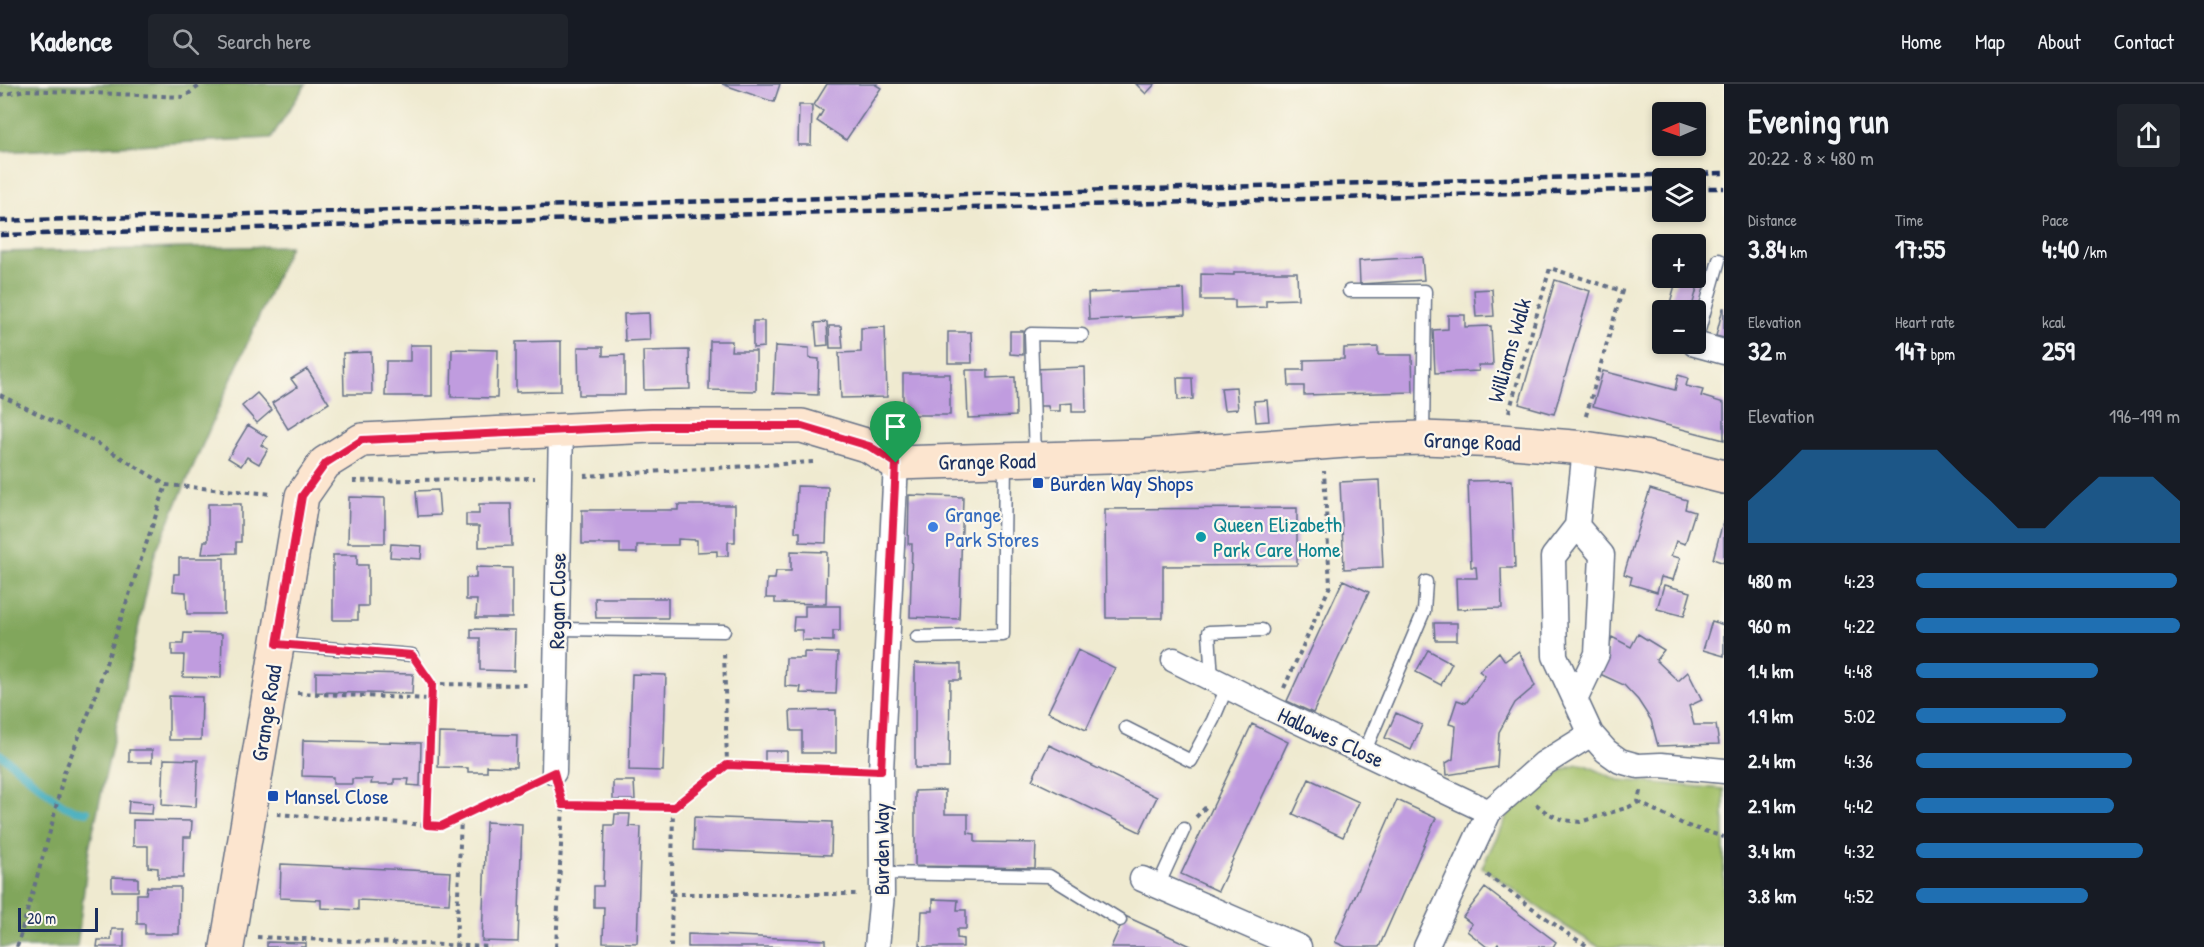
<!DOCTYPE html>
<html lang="en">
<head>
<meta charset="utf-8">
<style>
	body { margin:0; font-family:"Patrick Hand",sans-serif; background:#20242c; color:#f1f3f6; height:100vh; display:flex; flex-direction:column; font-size:22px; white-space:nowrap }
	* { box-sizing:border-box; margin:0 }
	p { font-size:20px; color:#9ea1a6 }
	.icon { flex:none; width:33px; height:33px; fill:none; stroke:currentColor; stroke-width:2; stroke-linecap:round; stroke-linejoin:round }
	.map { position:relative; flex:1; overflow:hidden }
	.drawer { display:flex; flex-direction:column; background:#171b24; width:480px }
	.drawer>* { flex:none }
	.needle { width:39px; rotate:268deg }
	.fabs { position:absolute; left:1652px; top:18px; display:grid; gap:12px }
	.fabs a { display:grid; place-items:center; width:54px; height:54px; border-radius:6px; background:#171b24; box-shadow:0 3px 9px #0003; font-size:30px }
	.scale { position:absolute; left:18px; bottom:15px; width:80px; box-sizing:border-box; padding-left:6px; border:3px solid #1b2f5e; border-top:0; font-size:16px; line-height:21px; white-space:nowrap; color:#1b2f5e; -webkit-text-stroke:4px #fbf7ec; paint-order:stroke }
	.pin { position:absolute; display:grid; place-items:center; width:51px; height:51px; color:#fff; margin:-62px -26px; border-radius:50% 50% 50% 0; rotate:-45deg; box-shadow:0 0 6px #0007 }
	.pin .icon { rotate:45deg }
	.round { display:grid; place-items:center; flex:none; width:63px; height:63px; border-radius:6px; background:#20242c }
	.overview { display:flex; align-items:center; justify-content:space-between; height:102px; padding:0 24px }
	h1 { font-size:33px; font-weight:800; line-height:45px }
	.stats { display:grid; grid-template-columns:repeat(3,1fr); gap:9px; height:102px; padding:6px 24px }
	.stats div { display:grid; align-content:center }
	.stats b { font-size:26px; font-weight:800 }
	.stats small { font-size:16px; font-weight:400 }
	.stats p { font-size:16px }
	.chart { height:168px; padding:12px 24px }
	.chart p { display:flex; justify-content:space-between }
	.chart svg { width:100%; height:108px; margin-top:6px; fill:#1f6fb2; opacity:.7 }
	ul { padding:0 24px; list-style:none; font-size:20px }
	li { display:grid; grid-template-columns:96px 72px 1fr; align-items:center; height:45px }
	li i { height:15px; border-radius:8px; background:#1f6fb2 }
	header { display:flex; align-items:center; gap:36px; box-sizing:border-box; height:84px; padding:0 30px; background:#171b24; border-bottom:2px solid #363941 }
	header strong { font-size:28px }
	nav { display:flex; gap:33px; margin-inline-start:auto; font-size:21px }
	.search { width:420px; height:54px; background:#20242c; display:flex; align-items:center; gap:15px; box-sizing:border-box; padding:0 21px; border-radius:6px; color:#9ea1a6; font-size:22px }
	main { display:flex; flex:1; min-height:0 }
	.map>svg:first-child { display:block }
	.green { fill:#a2bf67; stroke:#5e7762; stroke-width:1.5 }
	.forest { fill:#81a65c; stroke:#4e6a5d; stroke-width:1.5 }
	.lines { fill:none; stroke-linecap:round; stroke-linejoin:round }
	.stream { stroke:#3daabc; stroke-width:8 }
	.building { fill:#c09cdf }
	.lane-casing { stroke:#657086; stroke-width:15 }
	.street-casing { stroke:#657086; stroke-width:27 }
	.secondary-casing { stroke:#657086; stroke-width:36 }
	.path { stroke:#657086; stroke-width:4; stroke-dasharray:4.5 4.5; stroke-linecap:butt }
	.lane { stroke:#fff; stroke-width:12 }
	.street { stroke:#fff; stroke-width:24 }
	.secondary { stroke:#fce5cf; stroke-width:33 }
	.rail { stroke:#1b2f5e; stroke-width:4.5; stroke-dasharray:9 4.5; stroke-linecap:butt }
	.route-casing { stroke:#fff; stroke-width:12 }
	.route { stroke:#e11d48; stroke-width:8 }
	.transit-dot { fill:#1a4fb4; stroke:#fbf7ec; stroke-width:2 }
	.shop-dot { fill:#3f7fe0; stroke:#fbf7ec; stroke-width:2 }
	.culture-dot { fill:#0f9aa8; stroke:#fbf7ec; stroke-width:2 }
	.labels { text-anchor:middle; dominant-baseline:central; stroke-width:4.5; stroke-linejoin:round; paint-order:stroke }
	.street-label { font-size:22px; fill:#1b2f5e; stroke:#fbf7ec }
	.transit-label { font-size:22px; fill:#164399; stroke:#fbf7ec; text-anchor:start }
	.shop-label { font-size:22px; fill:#366cbe; stroke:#fbf7ec; text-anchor:start }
	.culture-label { font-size:22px; fill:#0d838f; stroke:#fbf7ec; text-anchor:start }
</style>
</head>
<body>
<header>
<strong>Kadence</strong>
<div class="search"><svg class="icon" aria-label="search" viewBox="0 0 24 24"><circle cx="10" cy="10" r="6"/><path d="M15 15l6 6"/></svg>Search here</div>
<nav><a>Home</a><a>Map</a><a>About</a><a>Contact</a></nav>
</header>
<main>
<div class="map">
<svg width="1724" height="863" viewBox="0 0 1724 863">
	<rect width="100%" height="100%" fill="#fbf7ec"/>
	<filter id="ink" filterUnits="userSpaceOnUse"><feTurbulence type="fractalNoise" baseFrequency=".0167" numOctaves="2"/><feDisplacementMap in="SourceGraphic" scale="12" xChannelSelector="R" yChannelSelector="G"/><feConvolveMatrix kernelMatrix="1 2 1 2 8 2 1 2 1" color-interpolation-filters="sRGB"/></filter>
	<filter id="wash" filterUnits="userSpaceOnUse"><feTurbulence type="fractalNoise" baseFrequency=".008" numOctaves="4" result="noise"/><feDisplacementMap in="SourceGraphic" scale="24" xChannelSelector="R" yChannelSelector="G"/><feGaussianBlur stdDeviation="1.35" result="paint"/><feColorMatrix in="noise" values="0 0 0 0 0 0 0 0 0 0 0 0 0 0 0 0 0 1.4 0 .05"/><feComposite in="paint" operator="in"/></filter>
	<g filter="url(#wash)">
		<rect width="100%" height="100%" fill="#efead0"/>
		<path class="green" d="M1577 680 1586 681 1618 696 1724 705V863H1599L1565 842 1482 783 1508 730 1563 686Z"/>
		<path class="forest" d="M0 0H306L271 54 0 68Z
			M290 162 155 469 89 765 77 863H0V168Z"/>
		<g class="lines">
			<path class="stream" d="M0 670 63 721 74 726 87 728"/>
		</g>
		<g id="blocks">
			<path class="building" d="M722 0H780L774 18Z
				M827 0H877L876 1 881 4 846 56 817 37 823 27 814 21Z
				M1136 0H1155L1146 10Z
				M799 21H812L811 61H798Z
				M1422 173 1424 196 1360 200 1359 177Z
				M1695 185 1702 187 1691 226H1668L1677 194H1695Z
				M1234 188H1297L1298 215 1266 216V223L1235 224V216H1201V190L1234 191Z
				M1555 196 1590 207 1554 330 1519 320Z
				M1184 205 1185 231 1089 236 1088 209Z
				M1492 205 1494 232 1476 233 1474 206Z
				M1723 224H1724V254L1716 252Z
				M649 229 650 256 625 257 624 230Z
				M1448 231H1465V243L1491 242 1493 281H1478L1479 287 1435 289 1433 246 1448 245Z
				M753 237H764V263L753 264Z
				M827 238 828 261 817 262 815 239Z
				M829 242H841L843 264H830Z
				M885 243 887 313 841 314 839 269 861 268V244Z
				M1010 247H1023V271L1010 270Z
				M948 248H971L972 279H948Z
				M1661 252 1662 260H1682L1680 267 1659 261Z
				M561 257V307L516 308V258Z
				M710 257H732L731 267H756V307L709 306Z
				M410 261H432V312H385L386 277H410Z
				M775 262 809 264V274L819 275 818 311 773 309Z
				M578 263H603V272L625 271V311H579Z
				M1378 263V271H1412L1413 308 1304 311V302H1289L1288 286H1304V276L1344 275V264Z
				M452 265 498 266 497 314 451 313Z
				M689 266 690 305 644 306 643 267Z
				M371 268 372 310H344L343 269Z
				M1085 283 1086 328H1072V319L1060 320V327H1049L1048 322H1036L1035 285Z
				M307 285 329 319 288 345 272 319 297 303 291 295Z
				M966 286H988V294L1015 293 1016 332 968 334Z
				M1603 287 1675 306 1678 291 1688 294 1686 302 1703 306 1701 312 1724 319V356L1593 322Z
				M903 290H950V331H903Z
				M1177 294H1192L1193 315 1178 316Z
				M1236 303 1238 325 1224 326 1221 304Z
				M257 309 272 326 257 339 242 322Z
				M1267 316 1269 337 1256 338 1254 317Z
				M248 341 267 353 261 361 268 365 259 380 247 373 241 382 228 374Z
				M1379 396 1383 483 1344 485 1340 398Z
				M1512 396 1515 484H1501L1502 524 1457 525 1456 494H1477L1476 483H1471L1468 397Z
				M797 402 828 403 826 459 800 458V448H795Z
				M1650 405 1687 416 1685 425 1695 428 1685 460 1676 457 1671 472 1680 474 1673 496 1661 493 1657 508 1630 500 1632 493 1624 490Z
				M438 406 440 431 418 432 416 407Z
				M909 411 963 413 959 535 910 533 912 460H908Z
				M349 413 385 414V459H348Z
				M208 420H241V458H236V469L202 470 204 457H208Z
				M479 420H511L512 462 479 463V442H466V430H479Z
				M678 421H735V458H728V472H717V467L697 468V456L678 455V461H637V469H620V460H582V426H678Z
				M1297 424V481L1163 482V534H1106L1105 425Z
				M1723 438H1724V479L1713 475Z
				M391 460 422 462 421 475 390 473Z
				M791 467 827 468 826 520 775 519V514H766L767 495H775L776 487H791Z
				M333 471H357V481H368V522H358V536H333Z
				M179 474H224V530H187L186 508 173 507 174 490H179Z
				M476 483 512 484V534H476L477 516H466V494H476Z
				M1343 496 1369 508 1313 629 1287 617Z
				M1664 501 1691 508 1684 532 1657 525Z
				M595 514H668V534H596Z
				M805 522H840V547H833V557L802 556V546H793L794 533H805Z
				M1712 537 1724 541V572L1703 566Z
				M1434 539H1457V556H1435Z
				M471 545 515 546 514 587 480 586V554H471Z
				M184 549 222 550 221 594 183 593 184 571H172V560H183Z
				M1638 550 1664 566 1656 576 1678 597 1688 588 1702 616 1689 622 1694 641H1716L1719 660 1658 662 1651 636 1638 616 1624 601 1600 590 1612 553 1631 563Z
				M1078 566 1115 584 1086 646 1048 628Z
				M1428 566 1452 579 1441 601 1416 588Z
				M1519 567 1535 602 1515 619 1499 648 1497 683 1447 691 1446 679 1453 675 1456 642 1449 640 1457 616 1466 619 1485 592 1479 587 1499 568 1505 577Z
				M804 568 838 569 836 610 800 609 801 603 785 602 786 574H804Z
				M915 579 961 580V596H950L949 684H915Z
				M316 588 413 590 412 610 316 608Z
				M632 590 666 591 663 687 629 686Z
				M169 612 202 613 201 656H169Z
				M836 626V669H802V647H791L790 627Z
				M1396 629 1422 641 1411 666 1385 654Z
				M1252 640 1288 658 1218 807 1181 790Z
				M439 649 517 651 516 683 487 682V688H468V684L438 683Z
				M303 656 421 659 420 702 408 701 409 695H394V700H371L372 695H352V700H333V693L302 692Z
				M1049 661 1157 713 1140 748 1032 696Z
				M129 666H152V678H129Z
				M765 667H787V678H765Z
				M164 675 198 676 196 723 162 721Z
				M1309 695 1359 718 1343 753 1293 730Z
				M613 697H634L635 716H613Z
				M945 706V730H968V749L975 750V758L1036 759 1035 784 915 782V707Z
				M1397 716 1436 734 1379 863H1346L1335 858Z
				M129 717 153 719 152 730 128 729Z
				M615 730H630L629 742 641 743 637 859 603 858 604 823H594V802H603L605 741H614Z
				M694 733 832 738 831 771 693 766Z
				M133 736 192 737 191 753H184L183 794H158V784L148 783V762H133Z
				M486 738 522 740 518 858 482 857Z
				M281 780 451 788 449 820 358 816V826L321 824V816L280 814Z
				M112 793 138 794V807H112Z
				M147 803H180L179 850H145V840H137V810H146Z
				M1485 804 1556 858 1553 863H1501L1498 860 1496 863H1487L1467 847 1472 840 1463 833Z
				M933 815 958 816 957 826H966V845H957V854L963 855V863H920L922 827H933Z
				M1125 832 1193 863H1111Z
				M112 845H124V863H97L98 856H111Z
				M688 850 826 856V863H688Z
				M267 858 306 859V863H267Z"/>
		</g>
	</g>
	<g filter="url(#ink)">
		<use href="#blocks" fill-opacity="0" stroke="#657086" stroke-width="1.5"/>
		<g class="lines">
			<defs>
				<path id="lane" d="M1349 207H1425L1423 352
					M1695 260 1719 176
					M1035 372 1031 250 1082 251
					M556 545 724 547
					M917 553 1003 551 1005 377
					M278 560 412 571
					M1212 596 1209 548 1262 546
					M1126 644 1191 677 1213 636 1227 603
					M1364 669 1424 527 1426 498
					M881 789 1049 792 1120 836
					M1158 802 1184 745"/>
				<path id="street" d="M1695 260 1724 268
					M1585 364 1577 442 1553 473 1555 572 1591 650 1606 667 1620 677 1638 682 1661 681 1724 687
					M1174 576 1274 626 1489 728
					M1575 616 1597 570 1602 471 1577 442
					M554 688 561 345
					M1142 795 1299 863
					M877 863 882 810 881 687 896 379
					M1426 863 1489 728 1543 680 1591 650"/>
				<path id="secondary" d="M227 863 302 412 325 379 362 356 652 342H802L869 362 896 379 1144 372 1359 356 1423 354 1501 357 1585 364 1644 373 1724 393"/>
			</defs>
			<use href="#lane" class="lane-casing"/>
			<use href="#street" class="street-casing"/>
			<use href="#secondary" class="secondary-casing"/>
			<path class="path" d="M0 11 26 6 184 13 202 0
				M0 311 97 359 166 401 273 410
				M1509 328 1550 184 1622 207 1585 335
				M584 392 813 378
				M353 397 535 394
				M422 586 432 600 427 741
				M432 600 531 601
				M1284 604 1330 502 1324 387
				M297 609 431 615
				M727 681 858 686
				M560 711 563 721 673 723
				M1638 718 1685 741 1724 753
				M1536 720 1547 729 1563 736 1580 738 1629 723 1638 718 1640 707
				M277 730 441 742 532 698
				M1196 733 1208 721
				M1487 791 1568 850 1589 863
				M671 810H856
				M257 853 491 863
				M17 863 51 744 64 689 92 621 166 401
				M456 863 461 733
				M556 863 563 721
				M671 863 673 723 727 681 724 566"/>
			<use href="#lane" class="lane"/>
			<use href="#street" class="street"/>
			<use href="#secondary" class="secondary"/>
			<path class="rail" d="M1695 104H1724
				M0 137 1724 89
				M0 151 1662 105"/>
		</g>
	</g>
	<g class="lines" filter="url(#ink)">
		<defs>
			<path id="route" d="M652 342H802L869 362 896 379 881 687 727 681 674 723 563 721 554 688 441 742 427 741 432 600 412 571 277 560 302 412 326 379 362 356Z"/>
		</defs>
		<use href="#route" class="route-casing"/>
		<use href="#route" class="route"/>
	</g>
	<g class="transit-dot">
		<rect x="1032" y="393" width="12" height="12" rx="3"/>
		<rect x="267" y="706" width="12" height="12" rx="3"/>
	</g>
	<circle class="shop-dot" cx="933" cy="443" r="6"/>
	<circle class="culture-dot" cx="1201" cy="453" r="6"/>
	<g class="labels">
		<g class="street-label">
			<text transform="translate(1509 266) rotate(-74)">Williams Walk</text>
			<text transform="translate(1472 357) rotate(2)">Grange Road</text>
			<text transform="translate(987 377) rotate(-1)">Grange Road</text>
			<text transform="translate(557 517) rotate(-89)">Regan Close</text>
			<text transform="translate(266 629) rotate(-81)">Grange Road</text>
			<text transform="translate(1331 653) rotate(25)">Hallowes Close</text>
			<text transform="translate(881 765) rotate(-90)">Burden Way</text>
		</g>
		<g class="transit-label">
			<text x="1050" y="399">Burden Way Shops</text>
			<text x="285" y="712">Mansel Close</text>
		</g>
		<g class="shop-label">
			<text x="945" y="430">Grange<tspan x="945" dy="25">Park Stores</tspan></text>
		</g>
		<g class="culture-label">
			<text x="1213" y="440">Queen Elizabeth<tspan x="1213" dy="25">Park Care Home</tspan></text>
		</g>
	</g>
</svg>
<div class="fabs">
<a><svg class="needle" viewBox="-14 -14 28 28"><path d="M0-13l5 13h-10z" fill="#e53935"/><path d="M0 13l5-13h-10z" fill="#9ea1a6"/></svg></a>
<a><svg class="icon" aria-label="layers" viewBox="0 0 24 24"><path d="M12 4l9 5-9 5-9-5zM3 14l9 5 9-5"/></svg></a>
<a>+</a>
<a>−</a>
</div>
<div class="scale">20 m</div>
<div class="pin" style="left:896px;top:379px;background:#1e9e55"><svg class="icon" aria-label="arrive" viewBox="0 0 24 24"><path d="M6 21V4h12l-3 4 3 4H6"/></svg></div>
</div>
<section class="drawer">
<div class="overview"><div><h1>Evening run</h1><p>20:22 · 8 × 480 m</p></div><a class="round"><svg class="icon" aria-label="share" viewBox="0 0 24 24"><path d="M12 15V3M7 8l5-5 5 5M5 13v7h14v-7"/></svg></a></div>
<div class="stats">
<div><p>Distance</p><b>3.84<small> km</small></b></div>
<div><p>Time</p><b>17:55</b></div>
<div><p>Pace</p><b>4:40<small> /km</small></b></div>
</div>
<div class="stats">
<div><p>Elevation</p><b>32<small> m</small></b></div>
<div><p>Heart rate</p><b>147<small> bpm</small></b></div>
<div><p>kcal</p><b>259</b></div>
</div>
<div class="chart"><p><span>Elevation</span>196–199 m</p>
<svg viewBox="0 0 160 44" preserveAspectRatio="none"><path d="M0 44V27L10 17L20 6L30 6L40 6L50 6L60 6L70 6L80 17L90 27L100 38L110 38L120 27L130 17L140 17L150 17L160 27V44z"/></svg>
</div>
<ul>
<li><b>480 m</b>4:23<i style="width:99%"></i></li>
<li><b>960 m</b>4:22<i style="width:100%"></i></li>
<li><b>1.4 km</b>4:48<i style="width:69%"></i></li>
<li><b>1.9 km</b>5:02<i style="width:57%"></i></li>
<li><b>2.4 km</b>4:36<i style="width:82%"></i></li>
<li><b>2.9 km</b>4:42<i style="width:75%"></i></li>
<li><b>3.4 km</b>4:32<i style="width:86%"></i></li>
<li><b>3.8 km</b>4:52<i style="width:65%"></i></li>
</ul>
</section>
</main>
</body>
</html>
